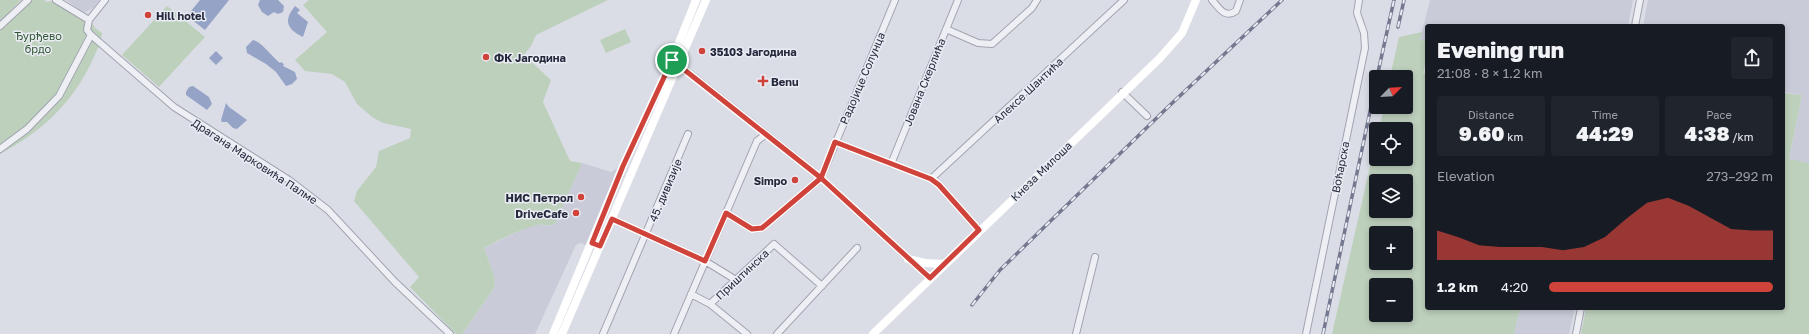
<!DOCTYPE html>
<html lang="en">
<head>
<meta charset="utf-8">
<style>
	body { margin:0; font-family:"Golos Text",sans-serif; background:#20242c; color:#f1f3f6; height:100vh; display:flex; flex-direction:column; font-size:15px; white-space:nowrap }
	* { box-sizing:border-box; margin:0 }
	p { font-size:13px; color:#9ea1a6 }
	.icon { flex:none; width:22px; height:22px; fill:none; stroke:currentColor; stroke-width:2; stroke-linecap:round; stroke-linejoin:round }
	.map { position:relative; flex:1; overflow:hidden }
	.panel { position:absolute; left:1425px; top:24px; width:360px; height:286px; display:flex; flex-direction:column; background:#171b24; border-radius:4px; box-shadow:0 2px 6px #0003 }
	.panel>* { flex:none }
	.needle { width:26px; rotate:66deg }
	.controls { position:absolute; left:1369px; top:70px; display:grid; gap:8px }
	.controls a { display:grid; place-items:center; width:44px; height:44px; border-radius:4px; background:#171b24; box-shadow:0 2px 6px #0003; font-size:20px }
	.pin { position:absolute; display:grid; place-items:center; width:34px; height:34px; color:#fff; margin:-17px; border:2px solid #fff; border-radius:50%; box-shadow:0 1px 4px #0007 }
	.round { display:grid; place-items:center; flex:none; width:42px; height:42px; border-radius:4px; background:#20242c }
	.headline { display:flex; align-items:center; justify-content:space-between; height:68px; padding:0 12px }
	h1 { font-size:22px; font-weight:800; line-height:30px }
	.figures { display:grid; grid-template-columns:repeat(3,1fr); gap:6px; height:68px; padding:4px 12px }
	.figures div { display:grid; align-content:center; border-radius:4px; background:#20242c; text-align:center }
	.figures b { font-size:20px; font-weight:800 }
	.figures small { font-size:11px; font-weight:400 }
	.figures p { font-size:11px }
	.chart { height:112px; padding:8px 12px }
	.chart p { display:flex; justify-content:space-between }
	.chart svg { width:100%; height:72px; margin-top:4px; fill:#d0433b; opacity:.7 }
	ul { padding:0 12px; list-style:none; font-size:13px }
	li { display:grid; grid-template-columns:64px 48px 1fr; align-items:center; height:30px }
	li i { height:10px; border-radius:5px; background:#d0433b }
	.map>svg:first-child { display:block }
	.built { fill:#c9ccd8 }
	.green { fill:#bdd0bc; fill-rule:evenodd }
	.water { fill:#95a3c7 }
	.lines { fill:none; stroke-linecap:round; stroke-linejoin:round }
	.street-casing { stroke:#a1a3b0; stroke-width:8 }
	.street { stroke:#eeeff4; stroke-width:6 }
	.secondary { stroke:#fff; stroke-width:8 }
	.rail-casing { stroke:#747990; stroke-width:3.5 }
	.rail { stroke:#eaecf4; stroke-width:2; stroke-dasharray:6; stroke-linecap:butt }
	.route-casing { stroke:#fff; stroke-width:8 }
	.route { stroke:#d0433b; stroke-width:5 }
	.poi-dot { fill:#d0433b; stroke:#eaecf4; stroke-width:1.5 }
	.labels { text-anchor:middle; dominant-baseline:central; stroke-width:3; stroke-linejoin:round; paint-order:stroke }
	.poi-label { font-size:11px; font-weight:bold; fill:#25293c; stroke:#eaecf4; text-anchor:start }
	.park-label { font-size:11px; fill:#325833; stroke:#eaecf4 }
	.street-label { font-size:11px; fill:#25293c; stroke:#eaecf4 }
</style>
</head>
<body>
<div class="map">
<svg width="1809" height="334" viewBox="0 0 1809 334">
	<rect width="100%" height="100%" fill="#dbdde6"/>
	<path class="built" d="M66 0H99L93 8 86 12 82 11Z
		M1430 0H1633L1628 26H1427V41L1420 40Z
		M1648 0H1809V163L1789 160 1802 95 1783 92V26H1643Z
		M582 163 611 172 621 166 586 245 580 243 576 245 535 334H462L494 288 495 278 484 248 526 228 540 224 550 226 555 224Z
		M1520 308H1575L1569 334H1514Z"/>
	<path class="green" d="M0 0H21L10 11 13 13 28 0H44L47 2 56 0 91 21 95 28 102 33C101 43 96 52 92 61 72 104 41 132 0 154Z
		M309 0H608L536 35 531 46 524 55 551 80 543 102 570 161 582 163 555 224C549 227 544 223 537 225 519 230 501 239 484 248L495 278 494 288 462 334H456L410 287 419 277 354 201 357 191 376 167 379 151 410 138 411 129 383 123 372 117 357 104 345 82 332 74 305 71 295 60 327 32 303 5Z
		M167 6 205 37 159 87 122 55Z
		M625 29 631 42 606 53 600 40Z
		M1422 32 1420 40 1427 41V58L1423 73 1427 75V308H1520L1514 334H1332L1376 140V159H1406V129H1379L1384 107H1406V77H1390L1399 37ZM1376 181H1406V211H1376ZM1376 233H1406V263H1376ZM1376 285H1406V315H1376Z
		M1783 93 1802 95 1789 159 1809 163V334H1581L1586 308H1783Z"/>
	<path class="water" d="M200 0H229L205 30 187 16Z
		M260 0H278L284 6 283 12 278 14 274 12 268 16 262 12 258 5Z
		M295 6 300 10 297 13 308 22 303 37C287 29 283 21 295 6Z
		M253 40C262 42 273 58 280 63L281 62 284 64 283 66 295 72 297 79 292 84 286 86 276 72 266 64 247 53 246 47Z
		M216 51 223 58 216 65 209 58Z
		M193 86 209 97 212 104 207 110 186 95V92L189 87Z
		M226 103 229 107 247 120 237 129 233 128 227 122H222L221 120Z"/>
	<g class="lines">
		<defs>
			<path id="street" d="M56 0 89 20
				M1212 0C1219 8 1225 19 1236 11L1240 0
				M89 20 87 30 91 35 174 107 289 180 328 210 395 282 450 334
				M89 20 105 0
				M0 26 28 0
				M1635 26 1640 0
				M946 29 978 43 992 44 1032 8 1037 0
				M675 62 821 178 930 278
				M1122 92 1147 116
				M835 142 931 179 939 185 979 230
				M0 149 27 129 59 96 91 35
				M891 164 958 0
				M931 179 1124 0
				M726 213 752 229 762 228 821 178 895 0
				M612 219 705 261 736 280
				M691 294 710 304 747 334
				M710 304 774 244 822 286
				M603 334 688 134
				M674 334 757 141 765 135
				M777 334 857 248
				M1076 334 1095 257
				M1306 334 1365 48 1364 33 1357 13 1359 0
				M1576 334 1581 308"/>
		</defs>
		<use href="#street" class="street-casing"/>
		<use href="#street" class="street"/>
		<path class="secondary" d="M908 259 925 263 945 264
			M553 334 623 166 672 60 696 0
			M562 334 706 0
			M873 334 1160 58 1182 33 1196 0"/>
		<defs>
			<path id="rail" d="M1398 27 1404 0
				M1377 77 1394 0
				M972 305 1000 270 1168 107 1282 0
				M1323 334 1376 83"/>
		</defs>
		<use href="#rail" class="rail-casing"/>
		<use href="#rail" class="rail"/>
	</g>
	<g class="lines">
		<defs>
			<path id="route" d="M672 60 623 166 592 243 600 246 612 219 705 261 726 213 752 229 762 228 821 178 930 278 979 230 939 185 931 179 835 142 821 178 672 60"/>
		</defs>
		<use href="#route" class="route-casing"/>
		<use href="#route" class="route"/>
	</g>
	<g class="poi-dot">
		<circle cx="148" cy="15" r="4"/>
		<circle cx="702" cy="51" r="4"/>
		<circle cx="486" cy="57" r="4"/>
		<path d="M761 75h4v4h4v4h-4v4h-4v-4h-4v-4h4z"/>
		<circle cx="795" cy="180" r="4"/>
		<circle cx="581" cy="197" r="4"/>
		<circle cx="576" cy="213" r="4"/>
	</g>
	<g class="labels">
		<g class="poi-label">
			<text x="156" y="15">Hill hotel</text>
			<text x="710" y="51">35103 Јагодина</text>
			<text x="494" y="57">ФК Јагодина</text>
			<text x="771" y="81">Benu</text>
			<text x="787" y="180" text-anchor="end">Simpo</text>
			<text x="573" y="197" text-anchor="end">НИС Петрол</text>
			<text x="568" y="213" text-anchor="end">DriveCafe</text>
		</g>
		<g class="park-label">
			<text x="38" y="35">Ђурђево<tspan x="38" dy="13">брдо</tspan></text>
		</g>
		<g class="street-label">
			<text transform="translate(862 78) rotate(-67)">Радојице Солунца</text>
			<text transform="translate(924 82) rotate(-68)">Јована Скерлића</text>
			<text transform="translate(1028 90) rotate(-43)">Алексе Шантића</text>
			<text transform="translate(255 161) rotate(33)">Драгана Марковића Палме</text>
			<text transform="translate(1340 167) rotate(-79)">Воћарска</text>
			<text transform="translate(1041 171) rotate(-44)">Кнеза Милоша</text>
			<text transform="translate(665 190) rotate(-67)">45. дивизије</text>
			<text transform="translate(742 274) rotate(-43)">Приштинска</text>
		</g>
	</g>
</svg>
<div class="controls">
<a><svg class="needle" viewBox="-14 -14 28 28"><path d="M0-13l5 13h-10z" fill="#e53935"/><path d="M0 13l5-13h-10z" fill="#9ea1a6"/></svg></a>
<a><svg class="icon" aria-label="locate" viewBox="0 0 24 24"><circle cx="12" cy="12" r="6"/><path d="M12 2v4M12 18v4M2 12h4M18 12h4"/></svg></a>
<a><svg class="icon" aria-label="layers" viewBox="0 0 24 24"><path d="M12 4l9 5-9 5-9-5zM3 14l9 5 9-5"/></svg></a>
<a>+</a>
<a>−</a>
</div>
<div class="pin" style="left:672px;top:60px;background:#1e9e55"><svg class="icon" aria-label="arrive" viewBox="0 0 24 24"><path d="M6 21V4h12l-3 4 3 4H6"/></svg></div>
<section class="panel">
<div class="headline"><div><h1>Evening run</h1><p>21:08 · 8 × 1.2 km</p></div><a class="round"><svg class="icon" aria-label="share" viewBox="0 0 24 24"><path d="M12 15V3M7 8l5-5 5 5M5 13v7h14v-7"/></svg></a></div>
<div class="figures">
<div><p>Distance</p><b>9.60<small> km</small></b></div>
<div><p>Time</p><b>44:29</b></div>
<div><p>Pace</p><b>4:38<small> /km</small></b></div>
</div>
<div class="chart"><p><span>Elevation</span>273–292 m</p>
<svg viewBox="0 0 160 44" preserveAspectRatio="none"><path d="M0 44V26L10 30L20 35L30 36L40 36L50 36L60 38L70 36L80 30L90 19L100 9L110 6L120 11L130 18L140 25L150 26L160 26V44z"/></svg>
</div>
<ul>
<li><b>1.2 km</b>4:20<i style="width:100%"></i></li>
</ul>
</section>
</div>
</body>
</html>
